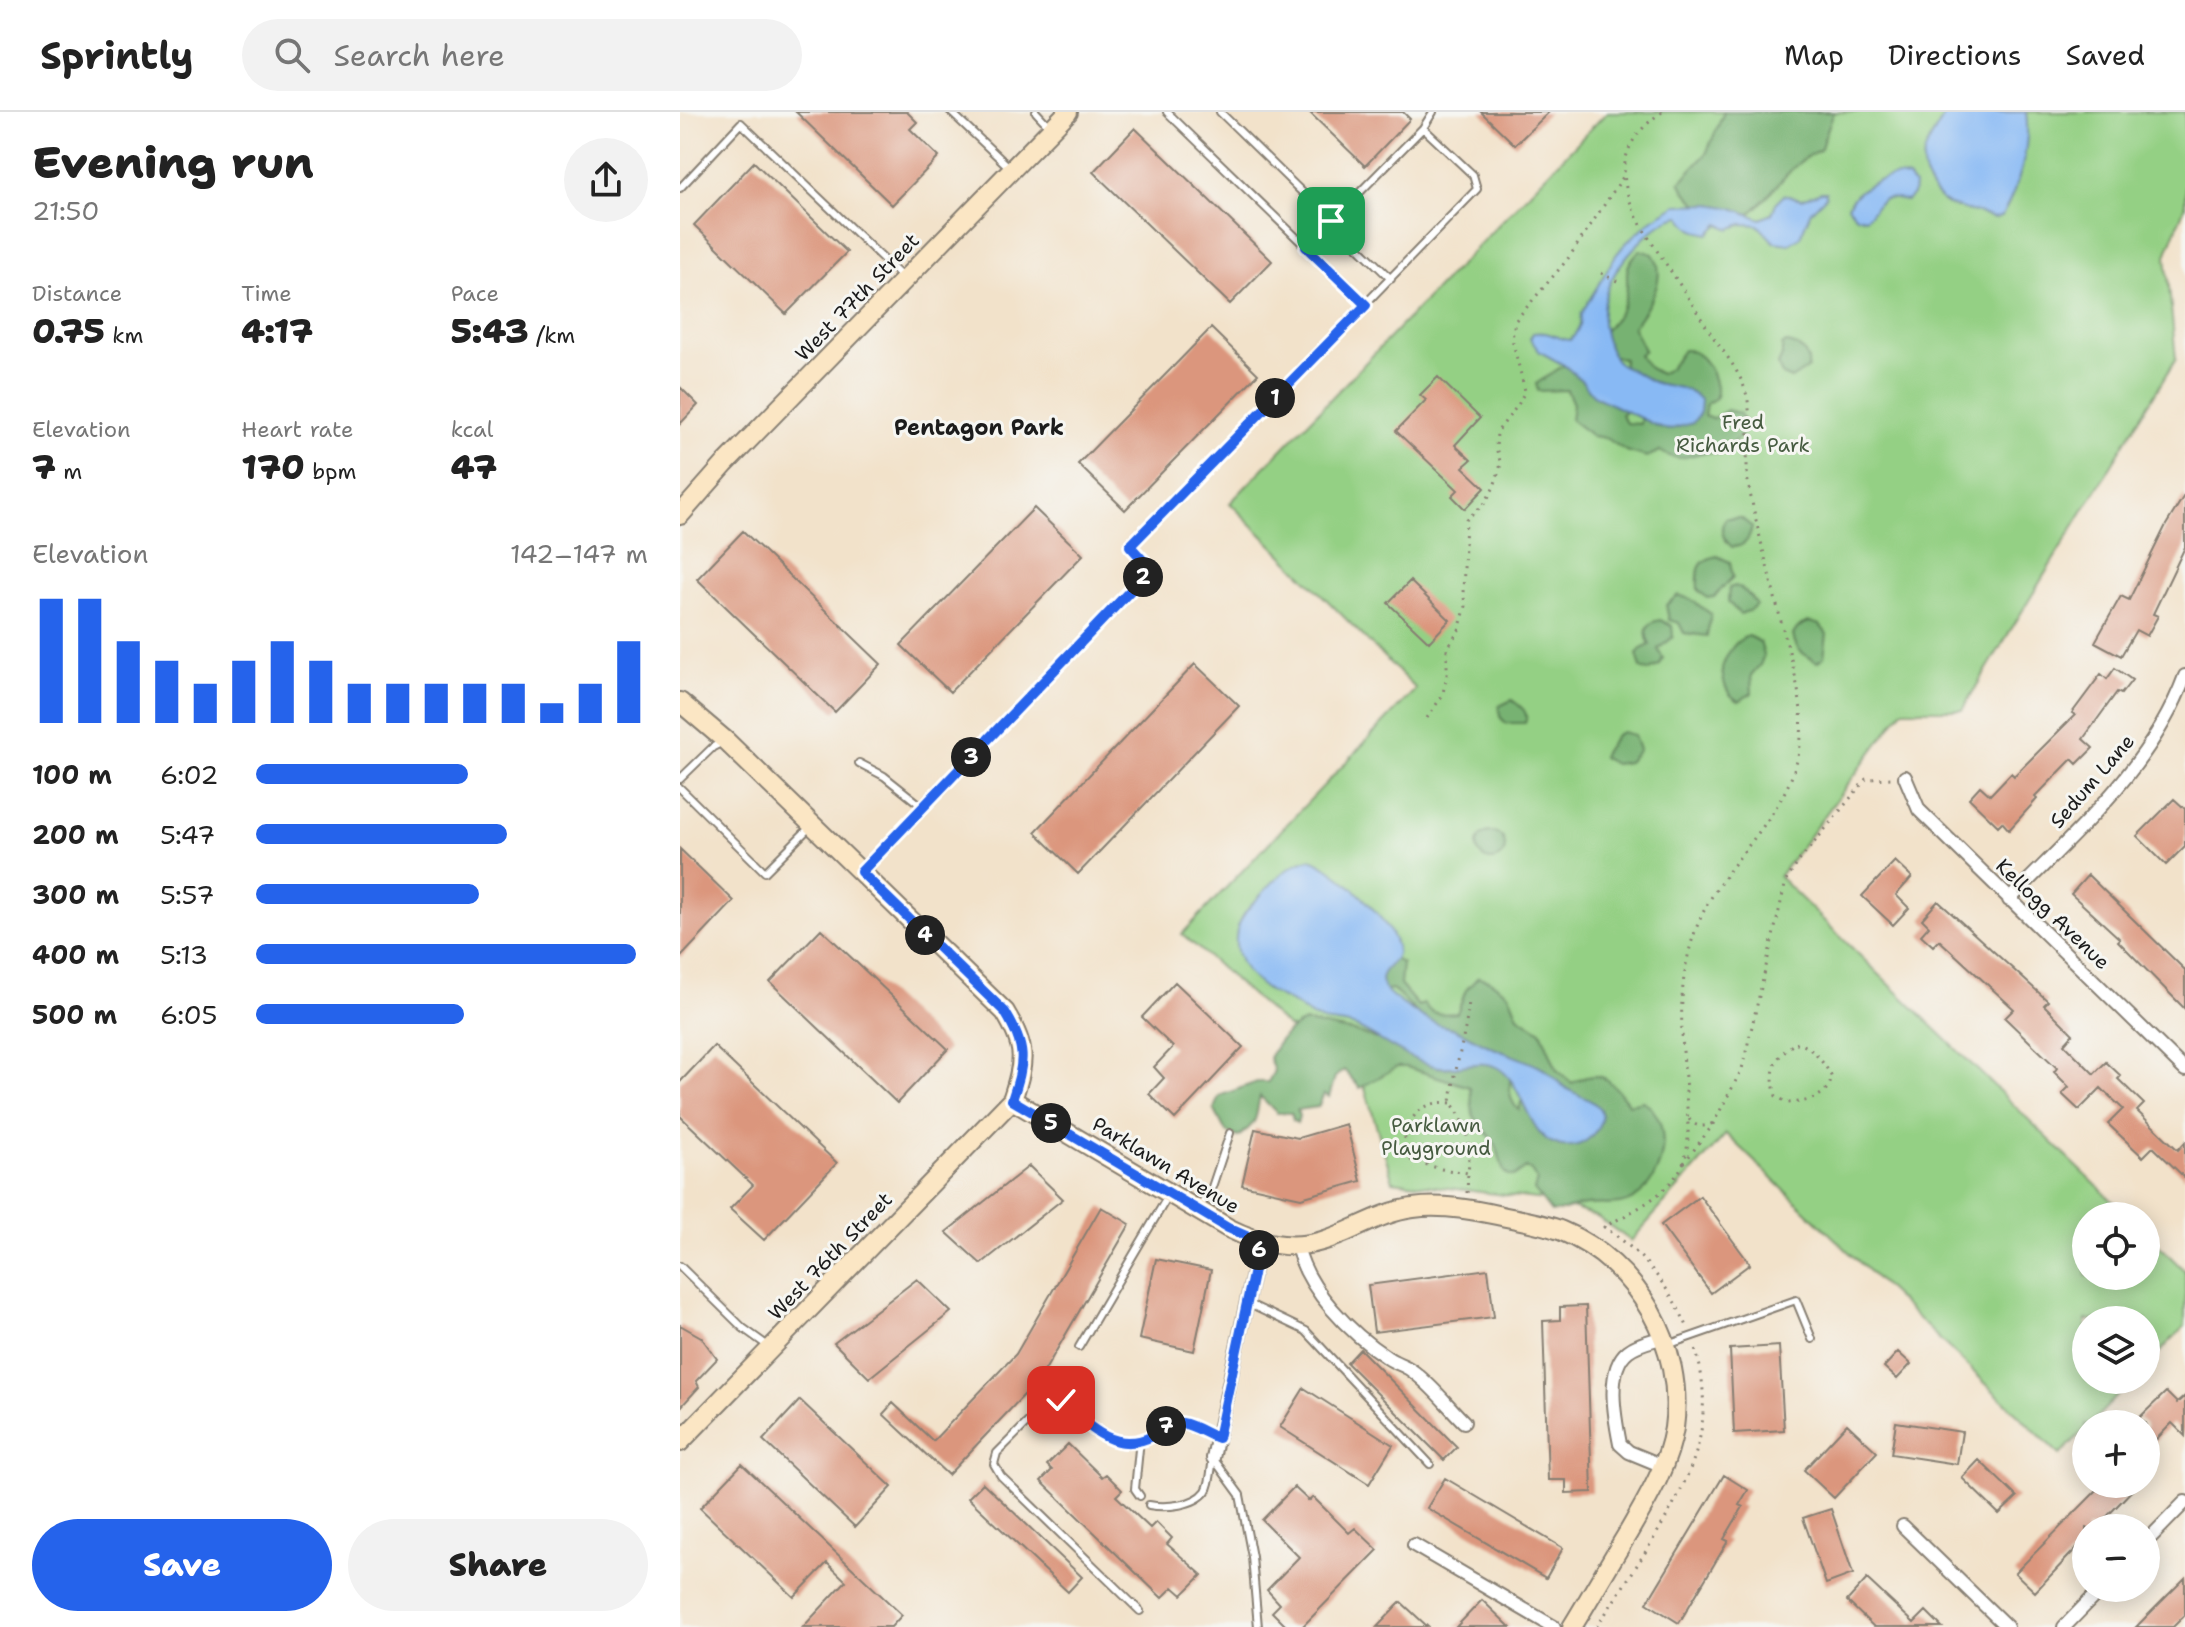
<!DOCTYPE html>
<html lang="en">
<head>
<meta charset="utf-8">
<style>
	body { margin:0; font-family:"Shantell Sans",sans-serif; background:#f2f2f2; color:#222; height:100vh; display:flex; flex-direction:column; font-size:30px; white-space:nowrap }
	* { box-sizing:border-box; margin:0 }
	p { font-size:26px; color:#767676 }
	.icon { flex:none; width:44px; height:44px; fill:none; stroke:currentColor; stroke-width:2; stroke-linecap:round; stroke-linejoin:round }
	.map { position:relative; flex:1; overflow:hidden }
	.sheet { display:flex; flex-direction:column; background:#fff; width:680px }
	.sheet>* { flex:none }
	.buttons { position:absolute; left:1392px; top:1090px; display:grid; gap:16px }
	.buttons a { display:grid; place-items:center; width:88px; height:88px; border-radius:50%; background:#fff; box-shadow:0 4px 20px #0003; font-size:40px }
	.pin { position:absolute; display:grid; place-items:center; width:68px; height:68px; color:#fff; margin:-34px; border-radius:16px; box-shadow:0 4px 12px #0006 }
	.km { position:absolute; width:40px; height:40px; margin:-20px; border-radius:50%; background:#222; color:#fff; font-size:22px; line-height:40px; text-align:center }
	.round { display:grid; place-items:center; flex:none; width:84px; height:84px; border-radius:42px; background:#f2f2f2 }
	.overview { display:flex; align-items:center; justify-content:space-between; height:136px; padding:0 32px }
	h1 { font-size:44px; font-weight:800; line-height:60px }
	.stats { display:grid; grid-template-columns:repeat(3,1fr); gap:12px; height:136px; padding:8px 32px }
	.stats div { display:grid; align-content:center }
	.stats b { font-size:34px; font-weight:800 }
	.stats small { font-size:22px; font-weight:400 }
	.stats p { font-size:22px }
	.chart { height:224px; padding:16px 32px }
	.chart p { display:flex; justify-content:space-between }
	.chart svg { width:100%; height:144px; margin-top:8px; stroke:#2563eb; stroke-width:6 }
	.primary-button { display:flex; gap:16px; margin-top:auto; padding:16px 32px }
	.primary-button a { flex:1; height:92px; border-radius:48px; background:#2563eb; color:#fff; font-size:32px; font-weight:800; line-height:92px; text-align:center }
	.primary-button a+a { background:#f2f2f2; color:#222 }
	ul { padding:0 32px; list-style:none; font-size:26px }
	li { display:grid; grid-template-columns:128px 96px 1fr; align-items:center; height:60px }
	li i { height:20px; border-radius:10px; background:#2563eb }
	header { display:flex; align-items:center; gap:48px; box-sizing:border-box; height:112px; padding:0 40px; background:#fff; border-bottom:2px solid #e0e0e0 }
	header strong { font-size:38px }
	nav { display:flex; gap:44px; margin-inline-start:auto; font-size:28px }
	.search { width:560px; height:72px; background:#f2f2f2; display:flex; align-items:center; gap:20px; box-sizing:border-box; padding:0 28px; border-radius:44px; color:#767676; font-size:30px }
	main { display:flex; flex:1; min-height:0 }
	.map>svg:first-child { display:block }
	.green { fill:#94d084; stroke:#587650; stroke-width:2 }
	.forest { fill:#77b272; stroke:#4a6747; stroke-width:2; fill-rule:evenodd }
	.water { fill:#88b9f4; stroke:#526a88; stroke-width:2 }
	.building { fill:#db967d }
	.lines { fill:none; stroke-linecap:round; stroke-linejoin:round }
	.lane-casing { stroke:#877f73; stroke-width:10 }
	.street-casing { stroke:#877f73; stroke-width:16 }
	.secondary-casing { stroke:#877f73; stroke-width:22 }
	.path { stroke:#877f73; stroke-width:3; stroke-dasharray:2 6; stroke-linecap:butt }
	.lane { stroke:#fff; stroke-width:6 }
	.street { stroke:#fff; stroke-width:12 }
	.secondary { stroke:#fbe6c4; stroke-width:18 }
	.route-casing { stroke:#fff; stroke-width:16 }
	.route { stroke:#2563eb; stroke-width:10 }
	.labels { text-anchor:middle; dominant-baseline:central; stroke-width:6; stroke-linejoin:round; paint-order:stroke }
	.street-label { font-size:20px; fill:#1c1c1c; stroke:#f6f6f2 }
	.park-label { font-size:20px; fill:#465b40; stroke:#f6f6f2 }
	.neighbourhood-label { font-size:22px; font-weight:bold; fill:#1c1c1c; stroke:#f6f6f2 }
</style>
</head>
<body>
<header>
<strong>Sprintly</strong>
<div class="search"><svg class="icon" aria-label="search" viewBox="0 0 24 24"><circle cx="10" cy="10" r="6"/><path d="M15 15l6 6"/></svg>Search here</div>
<nav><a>Map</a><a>Directions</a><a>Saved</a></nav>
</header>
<main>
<section class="sheet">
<div class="overview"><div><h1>Evening run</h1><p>21:50</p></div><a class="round"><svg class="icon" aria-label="share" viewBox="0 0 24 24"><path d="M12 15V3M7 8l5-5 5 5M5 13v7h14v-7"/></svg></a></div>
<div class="stats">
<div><p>Distance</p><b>0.75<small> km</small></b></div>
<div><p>Time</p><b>4:17</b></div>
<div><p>Pace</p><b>5:43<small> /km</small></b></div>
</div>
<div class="stats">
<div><p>Elevation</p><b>7<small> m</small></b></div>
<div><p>Heart rate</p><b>170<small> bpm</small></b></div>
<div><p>kcal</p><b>47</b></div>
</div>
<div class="chart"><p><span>Elevation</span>142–147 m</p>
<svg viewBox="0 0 160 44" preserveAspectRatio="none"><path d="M5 44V6M15 44V6M25 44V19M35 44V25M45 44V32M55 44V25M65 44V19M75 44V25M85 44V32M95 44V32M105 44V32M115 44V32M125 44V32M135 44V38M145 44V32M155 44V19"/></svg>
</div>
<ul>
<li><b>100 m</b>6:02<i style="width:54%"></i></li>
<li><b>200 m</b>5:47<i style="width:64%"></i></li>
<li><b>300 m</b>5:57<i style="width:57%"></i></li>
<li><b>400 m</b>5:13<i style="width:97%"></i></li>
<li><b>500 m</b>6:05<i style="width:53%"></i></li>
</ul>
<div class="primary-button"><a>Save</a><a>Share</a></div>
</section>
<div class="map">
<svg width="1505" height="1515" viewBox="0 0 1505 1515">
	<rect width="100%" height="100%" fill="#f6f6f2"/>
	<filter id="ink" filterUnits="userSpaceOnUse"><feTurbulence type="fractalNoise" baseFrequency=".0125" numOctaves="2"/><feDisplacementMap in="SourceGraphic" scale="16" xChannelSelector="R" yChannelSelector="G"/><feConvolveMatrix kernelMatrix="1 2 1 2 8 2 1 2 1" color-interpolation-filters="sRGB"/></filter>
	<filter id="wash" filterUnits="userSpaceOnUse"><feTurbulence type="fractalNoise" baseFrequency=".006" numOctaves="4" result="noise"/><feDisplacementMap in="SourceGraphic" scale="32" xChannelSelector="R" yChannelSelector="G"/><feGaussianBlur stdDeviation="1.8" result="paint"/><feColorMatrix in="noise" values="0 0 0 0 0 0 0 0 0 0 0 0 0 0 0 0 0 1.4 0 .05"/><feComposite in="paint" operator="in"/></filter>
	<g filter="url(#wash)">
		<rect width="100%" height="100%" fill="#f2e2ca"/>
		<path class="green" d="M927 0H1505V94L1486 144 1496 247 1282 598H1223L1099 765 1448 1104H1406V1164H1466V1121L1505 1159V1214L1466 1254V1208H1406V1268H1453L1410 1312H1406V1316L1380 1343 1046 1022 951 1129 917 1105 872 1089 713 1069 673 937 608 915 502 822 736 577 550 391Z"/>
		<path class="forest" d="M1044 0H1156L1153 2 1140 38C1108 50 1091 89 1061 108 1033 101 1013 97 1000 70L1026 42Z
			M960 138 973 142C989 165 968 195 953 215L964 238 959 243 969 256 980 262 990 256 1003 238C1025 237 1038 267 1036 286L1026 292 1024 304 1032 307 1047 298 1059 301 1065 309 1062 323 1039 342C1012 335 1006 356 980 339L967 345 946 339 926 326 912 324 891 308 893 292 887 278 858 279 856 272 890 249 950 297 941 302 946 311 960 312C963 288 939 271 944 247L927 242 919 225C928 214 942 201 945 187 952 163 938 160 960 138Z
			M1106 231C1120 232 1130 242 1128 256L1111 267 1102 263 1098 253 1102 244V234Z
			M1046 406H1061L1072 415C1070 427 1065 435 1052 435 1043 427 1038 417 1046 406Z
			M1037 444 1050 450 1053 465 1034 485 1027 486 1018 478C1017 459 1017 448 1037 444Z
			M1055 474C1065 477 1070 484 1076 493L1071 498 1060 502 1048 490 1049 476Z
			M998 483 1010 487 1031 502 1027 524 1004 521 999 511 989 508 986 493Z
			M980 508 992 514 993 525 978 537 983 546 980 553 968 559 961 556 957 542 961 537 970 533C964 522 965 510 980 508Z
			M1130 510 1140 513 1147 522 1144 545 1137 550C1124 542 1116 540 1113 523 1117 515 1121 512 1130 510Z
			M1069 524 1080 530 1084 543 1080 553 1071 563 1072 581 1059 589C1046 583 1043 570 1042 556 1046 543 1055 527 1069 524Z
			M832 588C840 594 850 600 845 611H826L820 605 819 594Z
			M942 620 954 623 959 638 948 650 934 652 922 645 923 642 936 623Z
			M797 734a14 14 0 1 1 28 0a14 14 0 1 1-28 0Z
			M710 845 722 851 720 873 738 894 744 892C751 904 764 902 777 901L786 878 798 865 809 868 829 882 838 904 861 919 877 958 892 971C924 953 932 972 949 992L963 989C995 1009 985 1067 955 1086 938 1097 920 1090 901 1094 890 1095 882 1101 871 1100L854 1078 857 1068 851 1059 846 1056 835 1064H829L824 1060 816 1033 793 1003 790 975 726 955H717L680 976 664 958 655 965 649 985 644 982 638 995 617 998 619 1004 617 1011 613 1009 611 1001H597L580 984C575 1006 580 1009 558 1025L546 1020 534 997 539 984 577 970H588L594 959 589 946C598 929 607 917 625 910L675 920 696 927 752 915 712 877 699 879 691 864ZM832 956 847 984 841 990 839 998C827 988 829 971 832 956Z"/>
		<path class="water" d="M1266 0H1346C1351 35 1339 74 1322 104L1315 106 1269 93C1259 88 1253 80 1248 70 1233 42 1255 24 1266 0Z
			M1219 64 1228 66 1234 73 1233 83 1227 89C1220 88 1211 85 1205 87 1195 90 1194 102 1185 106L1176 104 1168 94C1175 77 1201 65 1219 64Z
			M1141 80H1146V84L1131 99 1120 125 1109 132 1094 130 1078 113 1062 112 1050 117 1039 112 1029 122C1013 119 1011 118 1001 104 986 106 975 116 964 126 928 160 909 199 934 246 936 251 944 254 949 257 956 260 963 265 971 269 989 277 1007 271 1021 289L1020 300 1013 311 988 318 977 314 914 284 902 269 884 253 860 240 850 227 853 221C869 218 876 227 890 228L894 224 900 213 901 202 936 143 945 132 973 107 997 93 1031 92 1053 96 1081 107 1092 102 1096 91 1104 83 1122 87Z
			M630 747C655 754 718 813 717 841 716 853 697 858 702 872 707 885 742 905 755 911 760 914 766 914 772 916 787 922 801 931 816 937 831 943 846 948 860 955 871 960 878 972 889 978 902 986 930 991 919 1013 914 1024 904 1033 892 1034 846 1039 848 973 818 956 798 945 775 960 754 954 725 946 704 929 678 916 666 910 655 912 643 909 630 905 623 897 612 891 605 887 597 884 590 880 554 857 543 822 574 790 591 773 606 752 630 747Z"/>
		<g id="blocks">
			<path class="building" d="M116 0H227L237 10 230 17 259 45 212 93Z
				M629 0H723L730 7 685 54Z
				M801 0H869L835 33Z
				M455 16 592 149 550 192 413 60Z
				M74 50 167 140 106 202 14 113Z
				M531 216 578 262 445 398 398 352Z
				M758 265 800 306 775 333 791 348 783 355 805 376 785 397 772 384 778 378 716 319 746 288 740 283Z
				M0 275 18 293 0 312Z
				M1505 382V435L1473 502 1478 504 1467 524 1456 518 1441 544 1415 530 1441 484 1449 488 1486 413Z
				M354 396 403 443 270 580 221 533Z
				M63 419 201 552 155 600 17 467Z
				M730 469 770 508 749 530 708 491Z
				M515 552 559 594 398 762 355 720Z
				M1435 556 1452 568 1441 582 1437 580 1403 627 1413 636 1397 652 1392 647 1355 685 1357 687 1329 718 1322 710 1318 714 1289 686 1300 674 1310 683 1331 661 1334 664 1395 603 1392 601 1421 562 1427 567Z
				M1494 687 1505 697V734L1486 753 1457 724Z
				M0 737 54 789 0 846Z
				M1215 749 1232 765 1216 783 1229 796 1213 813 1182 784Z
				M1408 763 1505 858V897L1438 829 1440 827 1391 782Z
				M1258 789 1368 889 1364 893 1393 922 1384 932 1414 962 1426 950 1441 964 1438 967 1464 992 1457 999 1498 1038 1505 1030V1066L1473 1035 1463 1045 1428 1012 1443 997 1421 976 1399 998 1382 982 1389 975 1374 960 1377 956 1325 906 1334 897 1259 828 1253 834 1241 823 1249 814 1242 807Z
				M141 817 268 937 217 991 90 870Z
				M495 870 563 935 495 1007 469 982 484 966 474 955 493 935 462 905Z
				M34 934 157 1051 84 1128 50 1097 73 1073 0 1004V970Z
				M666 1012 681 1069 621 1086 562 1073 575 1017 618 1026Z
				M349 1054 383 1087 301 1152 266 1120Z
				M1020 1084 1070 1152 1031 1181 981 1113Z
				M421 1095 450 1112 361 1265 268 1363 203 1302 213 1291 253 1329 336 1242Z
				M476 1147 531 1158 514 1239 459 1227Z
				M808 1157 814 1205 694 1220 688 1173Z
				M237 1167 271 1200 189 1266 154 1231Z
				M906 1194 912 1380 886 1381V1368H868L863 1209 880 1208V1195Z
				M0 1213 21 1225 37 1247 16 1269 19 1275 0 1296Z
				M1099 1234 1104 1318 1054 1321 1050 1237Z
				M680 1237 777 1335 764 1348 667 1251Z
				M1218 1240 1231 1252 1217 1267 1204 1255Z
				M624 1276 713 1333 689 1372 600 1315Z
				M1486 1280 1497 1291 1505 1284V1324L1492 1311 1466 1338V1312L1459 1306Z
				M120 1288 212 1375 175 1415 83 1328Z
				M1216 1310 1282 1320 1277 1352 1211 1342Z
				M1167 1312 1197 1340 1154 1386 1124 1358Z
				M388 1332 422 1365 426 1362 442 1378 436 1384 470 1416 476 1410 492 1426 487 1432 522 1463 502 1483 493 1475 482 1486 361 1369 372 1358 367 1353Z
				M1299 1348 1337 1385 1319 1402 1282 1366Z
				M62 1352 222 1503 211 1515H123L166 1469 147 1451 114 1485 20 1396Z
				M1044 1363 1068 1378 1059 1393 1063 1395 1044 1427 1048 1429 999 1511 967 1491Z
				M765 1366 883 1436 866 1466 747 1396Z
				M303 1371 402 1465 388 1480 288 1386Z
				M1423 1372H1458L1416 1416H1406V1426L1355 1480 1335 1461Z
				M614 1375 629 1389 633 1385 669 1421 675 1416 698 1438 622 1515H607L592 1500 600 1492 587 1478 619 1445 582 1408Z
				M1151 1397 1173 1462 1146 1472 1123 1406Z
				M1505 1466V1503L1493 1515H1456Z
				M1187 1467 1234 1511 1246 1499 1262 1515H1194L1167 1489Z
				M802 1488 830 1515H776Z
				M721 1490 748 1515H697Z"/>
		</g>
	</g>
	<g filter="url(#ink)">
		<use href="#blocks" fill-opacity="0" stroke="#877f73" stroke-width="2"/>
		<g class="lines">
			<defs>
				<path id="lane" d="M271 0 329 55
					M356 0 369 14
					M487 0 686 193
					M540 0 711 167
					M0 76 61 11 222 165
					M626 135 743 16 753 0
					M179 651 204 664 243 695
					M0 667 33 635 43 630
					M0 676 85 760 130 715
					M183 757 471 457 450 434 797 77 793 63 743 16
					M520 1095 532 1075 550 1021
					M0 1154 63 1216 88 1234
					M567 1191 626 1219 750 1352
					M990 1232 1116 1188 1132 1227
					M399 1235 488 1084
					M533 1346 560 1383 572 1445 578 1515
					M460 1384 455 1377 460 1327
					M469 1393C485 1396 515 1394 526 1379 531 1371 531 1356 533 1346
					M460 1499 321 1364 314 1352 317 1341 371 1287 381 1288C406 1313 435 1345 474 1323 483 1317 490 1309 502 1311 514 1313 527 1322 538 1326"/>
				<path id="street" d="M1225 665 1239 698 1505 958
					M1329 788C1396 719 1471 656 1505 564
					M617 1133C626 1177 671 1222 708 1246 715 1251 724 1253 731 1258 750 1271 767 1293 784 1310
					M533 1346 580 1130
					M983 1354 949 1340 940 1332C935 1307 925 1257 948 1239 958 1231 972 1229 984 1225
					M1223 1414 1327 1515
					M1466 1430 1505 1390
					M734 1433 874 1515
					M1384 1515 1422 1476"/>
				<path id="secondary" d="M0 403 45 352 388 0
					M0 590 46 629 325 900C347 936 345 949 332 988L0 1330
					M332 988 548 1116C578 1131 609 1139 642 1129 673 1120 700 1100 733 1096 761 1092 790 1097 817 1103 839 1108 862 1111 882 1119 958 1151 1005 1235 994 1316 988 1354 967 1388 948 1421 929 1452 911 1484 892 1515"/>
			</defs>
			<use href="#lane" class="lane-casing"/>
			<use href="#street" class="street-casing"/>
			<use href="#secondary" class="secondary-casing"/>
			<path class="path" d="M982 0C910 50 957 108 992 161 1007 183 1021 207 1036 229 1049 247 1064 266 1068 289 1073 318 1063 347 1069 376 1079 425 1092 473 1104 521 1113 555 1124 590 1121 625 1116 689 1066 730 1034 781 1022 800 1013 821 1008 844 997 888 1003 935 1006 980 1007 1003 1012 1033 1002 1054 987 1084 951 1100 924 1115 962 1140 988 1173 1007 1214
				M921 161 939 170
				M747 606 762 584 767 565V537L779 518 786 494 783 482 786 408 805 391 814 375 821 352 816 336 817 320 838 293 845 279 832 227 835 209 887 148 943 65
				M1116 931C1129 931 1147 954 1152 966 1146 986 1128 990 1108 991L1096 984C1089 960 1094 943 1116 931Z
				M771 991C742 987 725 1007 724 1035L731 1048 761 1057 788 1061C791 1036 788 1010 771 991 774 956 786 924 789 889
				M1009 1007C1016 1016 1024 1015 1033 1011
				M1004 1051 1032 1014 1062 957 1106 769 1119 749 1186 667 1213 666
				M787 1081 788 1061
				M917 1515C948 1465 1004 1389 1018 1333 1026 1303 1025 1266 1015 1236"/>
			<use href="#lane" class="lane"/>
			<use href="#street" class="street"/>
			<use href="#secondary" class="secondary"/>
		</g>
	</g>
	<g class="lines" filter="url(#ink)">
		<defs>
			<path id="route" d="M381 1288C406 1312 435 1345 474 1323 483 1317 491 1309 502 1311 514 1313 527 1322 538 1326L580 1130 548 1116 332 988C345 949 347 936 325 900L181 760 471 457 450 434 686 193 626 135 651 109"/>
		</defs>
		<use href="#route" class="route-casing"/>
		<use href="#route" class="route"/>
	</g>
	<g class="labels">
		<g class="street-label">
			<text transform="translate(177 185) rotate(-46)">West 77th Street</text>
			<text transform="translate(1412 669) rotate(-49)">Sedum Lane</text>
			<text transform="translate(1373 802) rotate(44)">Kellogg Avenue</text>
			<text transform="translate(486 1053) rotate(31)">Parklawn Avenue</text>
			<text transform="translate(150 1144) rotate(-46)">West 76th Street</text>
		</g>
		<g class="park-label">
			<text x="1063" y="310">Fred<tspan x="1063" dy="23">Richards Park</tspan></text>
			<text x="756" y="1013">Parklawn<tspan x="756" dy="23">Playground</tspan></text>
		</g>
		<g class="neighbourhood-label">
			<text x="299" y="315">Pentagon Park</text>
		</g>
	</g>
</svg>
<div class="buttons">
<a><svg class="icon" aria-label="locate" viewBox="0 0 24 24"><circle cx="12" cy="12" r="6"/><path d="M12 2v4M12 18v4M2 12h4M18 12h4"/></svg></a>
<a><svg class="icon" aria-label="layers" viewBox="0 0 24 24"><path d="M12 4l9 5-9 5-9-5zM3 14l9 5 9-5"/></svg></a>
<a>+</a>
<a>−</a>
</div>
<div class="pin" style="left:651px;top:109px;background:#1e9e55"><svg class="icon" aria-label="arrive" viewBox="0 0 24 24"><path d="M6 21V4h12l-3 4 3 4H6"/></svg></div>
<div class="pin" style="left:381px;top:1288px;background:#d93025"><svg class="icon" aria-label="check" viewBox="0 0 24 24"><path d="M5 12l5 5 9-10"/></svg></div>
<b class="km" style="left:595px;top:286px">1</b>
<b class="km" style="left:463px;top:465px">2</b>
<b class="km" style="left:291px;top:645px">3</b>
<b class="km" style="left:245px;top:823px">4</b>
<b class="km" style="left:371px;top:1011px">5</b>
<b class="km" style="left:579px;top:1138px">6</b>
<b class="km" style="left:486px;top:1314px">7</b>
</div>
</main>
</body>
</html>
